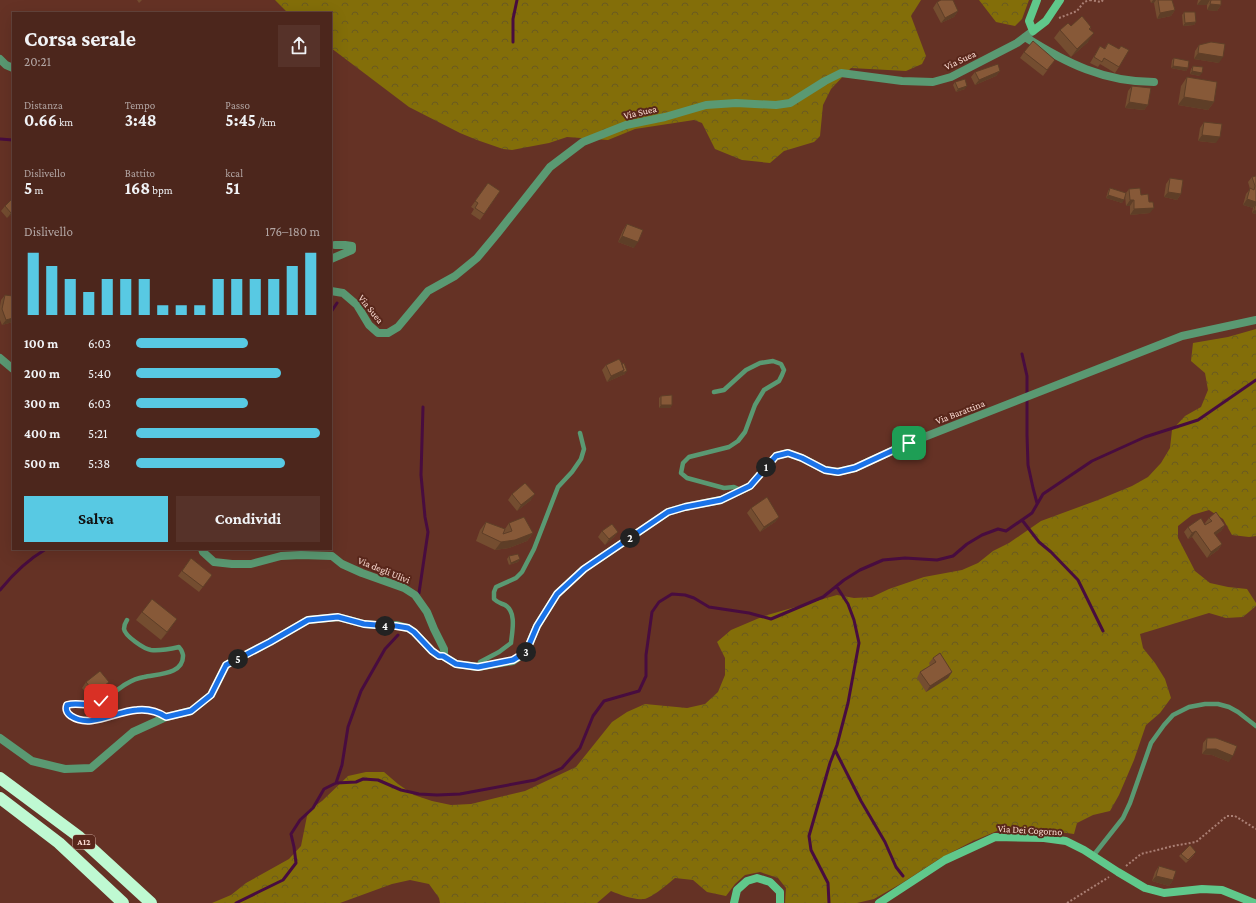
<!DOCTYPE html>
<html lang="it">
<head>
<meta charset="utf-8">
<style>
	body { margin:0; font-family:"Crimson Pro",serif; background:#563229; color:#f1f3f6; height:100vh; display:flex; flex-direction:column; font-size:15px; white-space:nowrap }
	* { box-sizing:border-box; margin:0 }
	p { font-size:13px; color:#b2a5a3 }
	.icon { flex:none; width:22px; height:22px; fill:none; stroke:currentColor; stroke-width:2; stroke-linecap:round; stroke-linejoin:round }
	.map { position:relative; flex:1; overflow:hidden }
	.drawer { position:absolute; left:12px; top:12px; width:320px; height:538px; display:flex; flex-direction:column; background:#4c261c; border-radius:0px; box-shadow:0 4px 16px #0002,0 0 0 1px #63433b }
	.drawer>* { flex:none }
	.pin { position:absolute; display:grid; place-items:center; width:34px; height:34px; color:#fff; margin:-17px; border-radius:8px; box-shadow:0 2px 6px #0006 }
	.km { position:absolute; width:20px; height:20px; margin:-10px; border-radius:50%; background:#222; color:#fff; font-size:11px; line-height:20px; text-align:center }
	.round { display:grid; place-items:center; flex:none; width:42px; height:42px; border-radius:0px; background:#563229 }
	.summary { display:flex; align-items:center; justify-content:space-between; height:68px; padding:0 12px }
	h1 { font-size:22px; font-weight:700; line-height:30px }
	.metrics { display:grid; grid-template-columns:repeat(3,1fr); gap:6px; height:68px; padding:4px 12px }
	.metrics div { display:grid; align-content:center }
	.metrics b { font-size:17px; font-weight:700 }
	.metrics small { font-size:11px; font-weight:400 }
	.metrics p { font-size:11px }
	.chart { height:112px; padding:8px 12px }
	.chart p { display:flex; justify-content:space-between }
	.chart svg { width:100%; height:72px; margin-top:4px; stroke:#58c9e3; stroke-width:6 }
	.cta { display:flex; gap:8px; margin-top:auto; padding:8px 12px }
	.cta a { flex:1; height:46px; border-radius:0px; background:#58c9e3; color:#111; font-size:16px; font-weight:700; line-height:46px; text-align:center }
	.cta a+a { background:#563229; color:#f1f3f6 }
	ul { padding:0 12px; list-style:none; font-size:13px }
	li { display:grid; grid-template-columns:64px 48px 1fr; align-items:center; height:30px }
	li i { height:10px; border-radius:5px; background:#58c9e3 }
	.map>svg:first-child { display:block }
	.forest { fill:url(#forest-crowns) }
	.lines { fill:none; stroke-linecap:round; stroke-linejoin:round }
	.stream { stroke:#480c3f; stroke-width:3 }
	.path { stroke:#aa7f74; stroke-width:2; stroke-dasharray:2 2; stroke-linecap:butt }
	.lane { stroke:#5a9972; stroke-width:4.5 }
	.street { stroke:#5a9972; stroke-width:8 }
	.secondary { stroke:#60c88b; stroke-width:8 }
	.highway { stroke:#bff9d2; stroke-width:12 }
	.wall { fill:#744d30 }
	.shaded-wall { fill:#5e3e27 }
	.building { fill:#875938; stroke:#5e3e27 }
	.route-casing { stroke:#fff; stroke-width:8 }
	.route { stroke:#1a73e8; stroke-width:5 }
	.labels { text-anchor:middle; dominant-baseline:central; stroke-width:4; stroke-linejoin:round; paint-order:stroke }
	.shield { fill:#59271b; stroke:#caa49a; stroke-width:1 }
	.shield-label { font-size:9px; font-weight:bold; fill:#fadad1 }
	.street-label { font-size:10px; fill:#fadad1; stroke:#59271b }
</style>
</head>
<body>
<div class="map">
<svg width="1256" height="903" viewBox="0 0 1256 903">
	<defs>
		<pattern id="forest-crowns" width="20" height="18" patternUnits="userSpaceOnUse"><rect width="20" height="18" fill="#836e09"/><path d="M2 6a3 3 0 1 1 6 0M12 15a3 3 0 1 1 6 0" fill="none" stroke="#6a5a21"/></pattern>
	</defs>
	<rect width="100%" height="100%" fill="#653225"/>
	<path class="forest" d="M275 0H921L911 16 926 56 922 64 906 71 851 68 831 89 823 105 820 136 814 142 784 151 770 163 742 160 715 149 702 123 694 120 635 129 608 140 567 137 549 143 512 150 503 149 477 140 460 133 409 107 331 48V13H288Z
		M979 0H1029L1022 19 1015 26 996 22Z
		M1256 329V536L1249 537 1232 535 1223 519 1209 510 1192 515 1178 526V538L1195 571 1210 583 1228 587 1247 589 1256 603V606L1243 617 1226 618 1209 613 1140 634 1143 648 1155 663 1165 679 1171 698 1160 713 1146 725 1134 760 1119 795 1110 811 1093 815 1077 823 1074 834 1045 830 1004 828 971 842 939 859 902 883 874 899 857 903H785L786 888 778 878 760 872 745 875 735 884 726 896 707 892 693 880 675 878C669 883 652 898 644 899 633 900 621 895 611 891L597 903H440L439 898 429 884 410 880 392 884 340 903H212L231 895 246 883 289 859 301 846 308 811 322 801 348 776 366 772H384L398 784 414 795 432 801 451 805 471 804 525 791 576 767 612 722 627 712 645 704 687 708 705 704 718 692 725 675V658L717 642 731 630 764 616 837 595 854 598 872 597 889 589 924 577 962 570 978 563 993 551 1009 543 1041 521 1098 500 1132 486 1148 477 1161 463 1170 448 1172 430 1185 416 1201 407 1208 390 1205 373 1191 361 1193 343 1228 337Z"/>
	<g class="lines">
		<path class="stream" d="M513 42V19L517 0
			M0 139 13 140
			M331 312 337 303
			M1022 354 1027 376V435L1028 465 1033 488 1037 503
			M1022 520 1039 542 1051 552 1078 580 1103 631
			M0 590C13 574 29 559 46 549
			M419 593 428 532 425 517 421 475 423 407
			M835 750 861 801 885 842 896 867 903 876
			M336 783 342 765 348 727 361 691 385 649 398 635
			M236 903 283 880 296 863 294 847 291 834 300 820 313 808 324 789 336 783 356 782 363 779 378 780 401 790 419 794 437 795 460 794 535 780 562 768 580 748 593 716 604 701 639 691 646 676V655L652 612 659 602 672 594 685 595 694 598 709 607 749 613 771 619 823 597 844 580 860 570 883 560 905 558 937 560 953 556 967 544 982 535 998 529 1006 531 1032 513 1043 494 1092 461 1145 437 1198 420 1256 380
			M829 903 828 883 811 850 809 836 830 763 837 745 848 703 859 643 854 620 848 604 837 587"/>
		<path class="path" d="M1090 0 1101 2 1103 0
			M1059 18 1077 11 1084 2 1090 0
			M1126 866 1141 854 1173 846 1196 842 1227 816H1235L1256 829
			M1067 903 1109 877"/>
		<path class="lane" d="M714 392 724 390 746 370 760 363 773 361 781 364 784 370 782 375 779 381 764 390 755 405 745 432 738 441 729 447 689 457 683 463 681 473 687 478 724 488 734 487 741 490
			M127 620C125 623 124 626 124 629 125 636 144 649 151 650 160 651 170 649 179 647 182 650 182 652 183 655 184 675 157 674 144 677 138 678 131 681 126 684 116 690 106 700 95 704 86 707 76 702 67 705 65 710 67 713 71 716 90 729 116 711 137 710 147 709 157 711 166 717
			M478 667 480 662 499 652 511 643C512 632 517 612 505 605 501 603 498 603 494 599V592L496 587 516 578 522 572 534 549 558 487 572 472 581 459 584 449 580 433
			M1093 856 1123 818 1130 803 1151 743 1164 725 1173 715 1189 707 1205 704H1218L1229 707 1238 712 1256 726"/>
		<path class="street" d="M1025 37C1066 63 1104 82 1154 82
			M0 59 6 65 13 68
			M331 259 352 250V246L345 245H335
			M331 291 343 293 357 305 369 325 378 333H388L398 327 428 291 455 276 477 258 497 234 550 167 583 142 626 125 665 117 706 105 736 103 776 105 790 103 825 81 841 73 902 81 933 82 951 77 1017 43 1033 31
			M0 358 13 369
			M443 656 456 664 478 667 513 661 526 652 537 626 557 594 584 569 668 512 685 507 721 500 750 486 776 456 788 453 802 458 825 470 838 472 855 468 909 443 1182 336 1256 320
			M0 738 32 761 65 769 91 768 133 732 166 717 191 711 211 695 226 665 270 642 308 620 338 617 364 624 389 626 396 625 408 628 414 632 432 651 439 656H443L444 653V649L434 629 427 612 415 595 404 588 362 573 342 564 332 556 301 555 281 556 251 564H232L214 562 203 552 202 549"/>
		<path class="secondary" d="M1037 0 1029 21 1033 31 1046 21 1060 0
			M734 903 737 890 747 881 757 878 770 882 780 892V903
			M879 903 945 860 995 837 1044 838 1066 841 1084 850 1118 872 1145 888 1164 893 1202 889 1222 890 1254 903"/>
		<path class="highway" d="M0 778 78 836 151 903
			M0 798 59 843 123 903"/>
	</g>
	<path class="wall" d="M137 0H142L139 3Z
		M1150 0H1172L1175 10 1171 16 1157 19 1154 3H1151Z
		M1198 0H1221V5L1217 11 1207 10V5H1197Z
		M937 2 958 11 954 17 941 23 933 8Z
		M1184 12 1196 22 1194 25 1183 26 1182 15Z
		M1071 26 1091 27 1090 30 1088 42 1071 57 1054 38 1060 30Z
		M1108 43 1119 49 1121 46 1119 67 1115 73 1100 64 1098 67 1090 63 1100 46 1104 49Z
		M1199 45 1219 63 1194 59 1195 51Z
		M1024 52 1055 60 1043 76 1020 58Z
		M1174 58 1188 68 1186 71 1171 68 1172 60Z
		M1193 66 1200 76 1190 74 1191 69Z
		M1000 71 996 76 975 85 971 77 975 72Z
		M1187 77 1214 102 1208 110 1178 105 1181 86Z
		M955 82 965 89 956 92 953 85Z
		M1132 86 1148 105 1144 110 1125 108 1128 91Z
		M1204 122 1216 143 1198 141 1200 128Z
		M1256 176V214L1252 213 1253 208 1243 205 1246 194 1250 189 1248 182 1252 177Z
		M1170 178 1181 194 1177 200 1164 197 1166 184Z
		M488 183 500 191 480 220 471 214 474 209 471 207Z
		M1110 188 1126 193 1129 189 1141 195 1150 213 1130 215V206H1126L1125 196 1122 203 1106 198 1108 191Z
		M13 198V215L12 214 7 218 1 211 5 206Z
		M627 224 634 248 618 242 623 230Z
		M5 295 13 322 2 325 0 320V306L1 300Z
		M606 365 625 374 607 382 602 370Z
		M661 396 672 405 670 408H659V398Z
		M512 494 531 500 517 511 508 500Z
		M751 508 779 517 775 522 760 532 747 513Z
		M1209 518 1225 525 1221 531 1215 535 1222 544 1218 550 1207 558 1192 537 1188 539 1184 532 1188 527 1206 525 1205 523Z
		M486 522 505 529 509 523 533 533 527 541 509 548 495 550 476 541 480 530Z
		M602 531 618 532 614 537 605 545 598 537Z
		M509 556 520 559 518 562 509 565 507 559Z
		M191 558 212 575 199 592 178 576Z
		M142 612 171 628 161 640 136 620Z
		M933 658 952 672 948 678 926 692 917 678 920 672 930 666 929 663Z
		M86 682 105 688 91 699 82 688Z
		M1207 738 1229 762 1212 755 1202 754 1203 743Z
		M1181 854 1194 855 1186 863 1179 856Z
		M1159 866 1173 880 1169 886 1152 881 1155 872Z"/>
	<path class="shaded-wall" d="M1153 0H1156L1154 3H1151Z
		M1201 0H1210L1207 5H1197Z
		M1210 4 1221 5 1217 11 1207 10Z
		M1175 10 1171 16 1157 19 1160 13Z
		M958 11 954 17 941 23 945 18Z
		M1196 22 1194 25 1183 26 1185 23Z
		M1094 33 1088 42 1071 57 1077 49Z
		M1198 53 1223 57 1219 63 1194 59Z
		M1173 66 1188 68 1186 71 1171 68Z
		M1000 71 996 76 975 85 979 80Z
		M1192 71 1202 73 1200 76 1190 74Z
		M967 86 965 89 956 92 958 89Z
		M1184 97 1214 102 1208 110 1178 105Z
		M1129 102 1148 105 1144 110 1125 108Z
		M1202 135 1220 137 1216 143 1198 141Z
		M1168 192 1181 194 1177 200 1164 197Z
		M1108 195 1124 200 1122 203 1106 198Z
		M1247 199 1256 202V209L1255 205 1253 208 1243 205Z
		M1130 200H1134L1130 206H1126Z
		M1154 208 1150 213 1130 215 1134 209Z
		M1254 210 1256 211V214L1252 213Z
		M13 211 12 214 7 218 11 213Z
		M622 236 638 242 634 248 618 242Z
		M13 318V322L2 325 6 320Z
		M624 370 627 371 625 374 607 382 611 376Z
		M661 405H672L670 408H659Z
		M535 494 531 500 517 511 521 505Z
		M779 517 775 522 760 532 764 527Z
		M1225 525 1221 531 1210 539 1214 533Z
		M1196 531 1192 537 1188 539 1192 533Z
		M618 532 614 537 605 545 609 539Z
		M533 533 527 541 509 548 495 550 501 542Z
		M1222 544 1218 550 1207 558 1211 552Z
		M520 559 518 562 509 565 511 563Z
		M177 619 171 628 161 640 167 632Z
		M952 672 948 678 926 692 930 686Z
		M109 682 105 688 91 699 95 693Z
		M1206 749H1216L1233 756 1229 762 1212 755 1202 754Z
		M1156 876 1173 880 1169 886 1152 881Z"/>
	<path class="building" d="M941 0H953L958 11 945 18 937 2Z
		M1158 0H1172L1175 10 1160 13Z
		M1211 0H1221V5L1210 4Z
		M1184 12H1195L1196 22 1185 23Z
		M1082 16 1091 27 1089 29 1094 33 1077 49 1060 30 1068 23 1071 26Z
		M1033 41 1055 60 1047 70 1024 52Z
		M1211 42 1225 44 1223 57 1198 53 1199 45Z
		M1108 43 1119 49 1121 46 1129 50 1119 67 1104 58 1102 62 1094 57 1100 46 1105 49Z
		M1174 58 1189 61 1188 68 1173 66Z
		M998 64 1000 71 979 80 975 72Z
		M1193 66 1203 67 1202 73 1192 71Z
		M1187 77 1217 82 1214 102 1184 97Z
		M965 79 967 86 958 89 955 82Z
		M1132 86 1151 88 1148 105 1129 102Z
		M1204 122 1222 124 1220 137 1202 135Z
		M1256 176V202L1247 199 1250 188 1254 190 1255 186 1252 177Z
		M1170 178 1183 180 1181 194 1168 192Z
		M488 183 500 191 484 214 475 208 478 203 475 201Z
		M1110 188 1126 193 1124 200 1108 195Z
		M1140 188 1141 195 1148 194 1149 202H1153L1154 208 1134 209V200H1130L1129 189Z
		M13 198V211L11 213 5 206Z
		M1255 205 1256 206V211L1254 210Z
		M627 224 643 230 638 242 622 236Z
		M5 295 13 296V318L6 320 2 309Z
		M619 359 621 362 624 370 611 376 606 365Z
		M624 363 627 371 622 373 624 370 622 364Z
		M672 395V405H661V396Z
		M525 483 535 494 521 505 512 494Z
		M767 497 779 517 764 527 751 508Z
		M1216 512 1225 525 1214 533 1222 544 1211 552 1196 531 1192 533 1188 527 1201 518 1205 525 1212 521 1209 518Z
		M524 517 533 533 515 540 501 542 482 533 486 522 505 529 503 534 512 531 509 523Z
		M612 524 618 532 609 539 602 531Z
		M518 554 520 559 511 563 509 556Z
		M191 558 212 575 203 587 182 571Z
		M152 599 177 619 167 632 142 612Z
		M940 653 952 672 930 686 920 672 936 662 933 658Z
		M100 671 109 682 95 693 86 682Z
		M1207 738H1216L1237 746 1233 756 1216 749H1206Z
		M1190 845 1196 852 1188 860 1181 854Z
		M1159 866 1176 871 1173 880 1156 876Z"/>
	<g class="lines">
		<defs>
			<path id="route" d="M101 701C87 709 80 701 67 705 65 710 67 713 71 716 90 729 116 711 137 710 147 709 157 711 166 717L191 711 211 695 226 665 270 642 308 620 338 617 364 624 389 626H396L408 628 414 632 432 651 439 656H443L456 664 478 667 513 660 526 652 537 626 557 594 584 569 668 512 685 507 721 500 750 486 776 456 788 453 802 458 825 470 838 472 855 468 909 443"/>
		</defs>
		<use href="#route" class="route-casing"/>
		<use href="#route" class="route"/>
	</g>
	<g class="labels">
		<rect class="shield" x="73" y="835" width="22" height="14" rx="3"/>
		<g class="shield-label">
			<text x="84" y="842">A12</text>
		</g>
		<g class="street-label">
			<text transform="translate(960 60) rotate(-25)">Via Suea</text>
			<text transform="translate(640 112) rotate(-13)">Via Suea</text>
			<text transform="translate(371 309) rotate(51)">Via Suea</text>
			<text transform="translate(960 412) rotate(-21)">Via Barattina</text>
			<text transform="translate(384 570) rotate(22)">Via degli Ulivi</text>
			<text transform="translate(1030 830) rotate(3)">Via Dei Cogorno</text>
		</g>
	</g>
</svg>
<div class="pin" style="left:909px;top:443px;background:#1e9e55"><svg class="icon" aria-label="arrive" viewBox="0 0 24 24"><path d="M6 21V4h12l-3 4 3 4H6"/></svg></div>
<div class="pin" style="left:101px;top:701px;background:#d93025"><svg class="icon" aria-label="check" viewBox="0 0 24 24"><path d="M5 12l5 5 9-10"/></svg></div>
<b class="km" style="left:766px;top:467px">1</b>
<b class="km" style="left:630px;top:538px">2</b>
<b class="km" style="left:526px;top:652px">3</b>
<b class="km" style="left:385px;top:626px">4</b>
<b class="km" style="left:238px;top:659px">5</b>
<section class="drawer">
<div class="summary"><div><h1>Corsa serale</h1><p>20:21</p></div><a class="round"><svg class="icon" aria-label="share" viewBox="0 0 24 24"><path d="M12 15V3M7 8l5-5 5 5M5 13v7h14v-7"/></svg></a></div>
<div class="metrics">
<div><p>Distanza</p><b>0.66<small> km</small></b></div>
<div><p>Tempo</p><b>3:48</b></div>
<div><p>Passo</p><b>5:45<small> /km</small></b></div>
</div>
<div class="metrics">
<div><p>Dislivello</p><b>5<small> m</small></b></div>
<div><p>Battito</p><b>168<small> bpm</small></b></div>
<div><p>kcal</p><b>51</b></div>
</div>
<div class="chart"><p><span>Dislivello</span>176–180 m</p>
<svg viewBox="0 0 160 44" preserveAspectRatio="none"><path d="M5 44V6M15 44V14M25 44V22M35 44V30M45 44V22M55 44V22M65 44V22M75 44V38M85 44V38M95 44V38M105 44V22M115 44V22M125 44V22M135 44V22M145 44V14M155 44V6"/></svg>
</div>
<ul>
<li><b>100 m</b>6:03<i style="width:61%"></i></li>
<li><b>200 m</b>5:40<i style="width:79%"></i></li>
<li><b>300 m</b>6:03<i style="width:61%"></i></li>
<li><b>400 m</b>5:21<i style="width:100%"></i></li>
<li><b>500 m</b>5:38<i style="width:81%"></i></li>
</ul>
<div class="cta"><a>Salva</a><a>Condividi</a></div>
</section>
</div>
</body>
</html>
